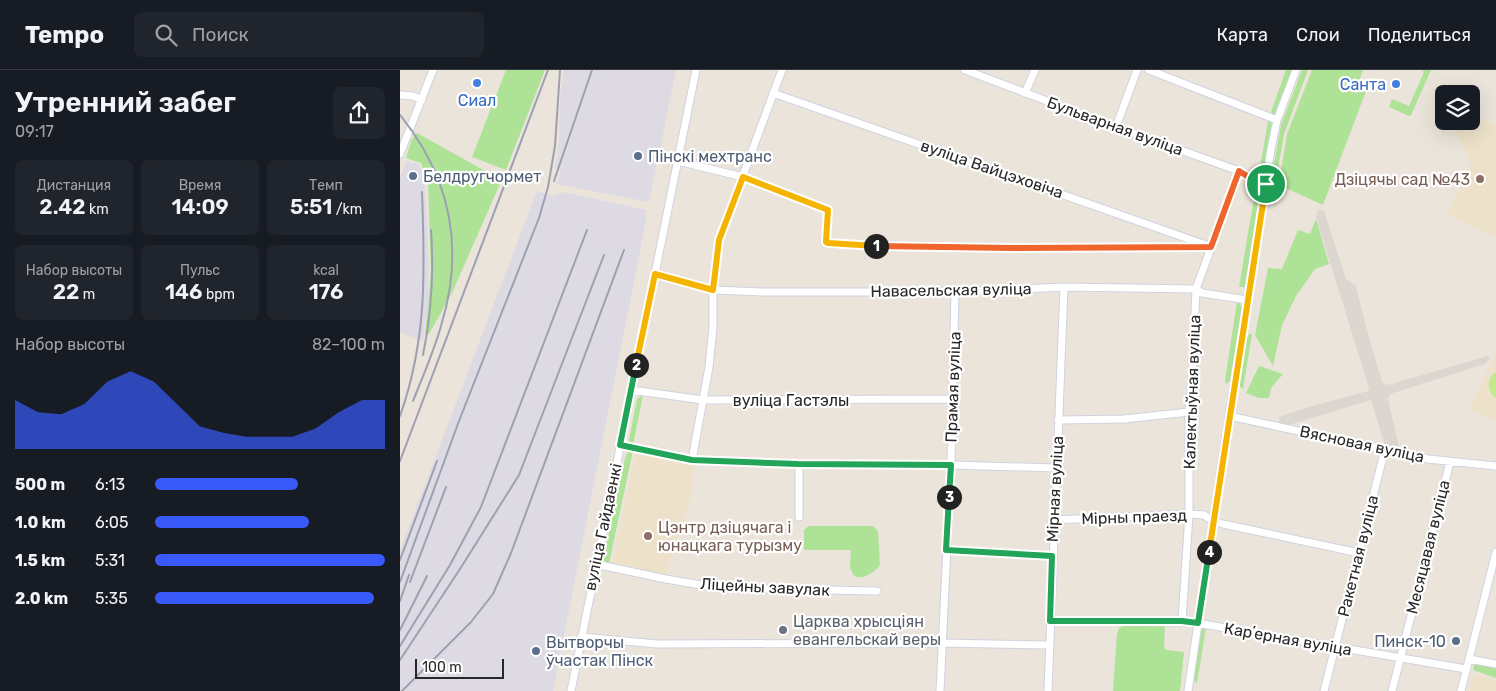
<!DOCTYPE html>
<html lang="ru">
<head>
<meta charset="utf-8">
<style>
	body { margin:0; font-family:Rubik,sans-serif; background:#20242c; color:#f1f3f6; height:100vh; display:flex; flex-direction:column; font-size:19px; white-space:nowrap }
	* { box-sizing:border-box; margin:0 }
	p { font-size:16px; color:#9ea1a6 }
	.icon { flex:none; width:28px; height:28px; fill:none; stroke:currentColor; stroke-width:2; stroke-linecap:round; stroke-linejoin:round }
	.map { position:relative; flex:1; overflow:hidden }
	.side { display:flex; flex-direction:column; background:#171b24; width:400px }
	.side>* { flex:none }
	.fabs { position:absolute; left:1035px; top:15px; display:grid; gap:10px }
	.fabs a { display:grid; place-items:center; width:45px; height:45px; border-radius:8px; background:#171b24; box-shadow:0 5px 20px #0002; font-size:25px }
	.scale { position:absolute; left:15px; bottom:12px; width:89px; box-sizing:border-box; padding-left:5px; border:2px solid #282828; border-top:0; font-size:14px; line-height:18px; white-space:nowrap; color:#282828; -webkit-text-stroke:4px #fff; paint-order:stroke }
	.pin { position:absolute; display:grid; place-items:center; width:42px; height:42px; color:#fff; margin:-21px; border:2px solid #fff; border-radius:50%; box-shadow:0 1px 5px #0007 }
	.km { position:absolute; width:25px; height:25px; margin:-12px; border-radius:50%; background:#222; color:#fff; font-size:14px; line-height:25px; text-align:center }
	.round { display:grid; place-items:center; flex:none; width:52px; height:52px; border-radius:8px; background:#20242c }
	.summary { display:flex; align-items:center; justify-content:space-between; height:85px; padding:0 15px }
	h1 { font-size:28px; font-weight:600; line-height:38px }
	.stats { display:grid; grid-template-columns:repeat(3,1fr); gap:8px; height:85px; padding:5px 15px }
	.stats div { display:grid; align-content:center; border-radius:8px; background:#20242c; text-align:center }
	.stats b { font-size:21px; font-weight:600 }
	.stats small { font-size:14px; font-weight:400 }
	.stats p { font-size:14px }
	.chart { height:140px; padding:10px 15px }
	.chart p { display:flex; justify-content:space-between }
	.chart svg { width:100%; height:90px; margin-top:5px; fill:#395af8; opacity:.7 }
	ul { padding:0 15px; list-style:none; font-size:16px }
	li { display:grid; grid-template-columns:80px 60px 1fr; align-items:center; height:38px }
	li i { height:12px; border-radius:6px; background:#395af8 }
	header { display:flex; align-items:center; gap:30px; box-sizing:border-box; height:70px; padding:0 25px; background:#171b24; border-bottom:1px solid #363941 }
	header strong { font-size:24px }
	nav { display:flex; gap:28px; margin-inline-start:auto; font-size:18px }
	.search { width:350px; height:45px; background:#20242c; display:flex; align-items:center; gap:12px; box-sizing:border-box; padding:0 18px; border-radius:8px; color:#9ea1a6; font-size:19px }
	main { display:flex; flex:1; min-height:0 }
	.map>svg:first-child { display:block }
	.industrial { fill:#dddae3 }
	.education { fill:#ede1c9 }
	.green { fill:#aee296 }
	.pitch { fill:#c3e991 }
	.plaza { fill:#dbd7d0 }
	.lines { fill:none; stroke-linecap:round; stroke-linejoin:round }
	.minor-casing { stroke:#cfd2e1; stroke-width:9 }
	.minor { stroke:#fff; stroke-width:7 }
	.rail { stroke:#9da0b3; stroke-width:2 }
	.split-1-casing { stroke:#fff; stroke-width:10 }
	.split-2-casing { stroke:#fff; stroke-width:10 }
	.split-3-casing { stroke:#fff; stroke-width:10 }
	.split-4-casing { stroke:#fff; stroke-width:10 }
	.split-5-casing { stroke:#fff; stroke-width:10 }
	.split-1 { stroke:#f0652b; stroke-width:6 }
	.split-2 { stroke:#f5b400; stroke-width:6 }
	.split-3 { stroke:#22a559; stroke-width:6 }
	.split-4 { stroke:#22a559; stroke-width:6 }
	.split-5 { stroke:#f5b400; stroke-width:6 }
	.shop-dot { fill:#3f7fe0; stroke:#fff; stroke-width:2 }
	.service-dot { fill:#5c6f8a; stroke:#fff; stroke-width:2 }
	.education-dot { fill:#8d6e63; stroke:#fff; stroke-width:2 }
	.worship-dot { fill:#6b7280; stroke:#fff; stroke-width:2 }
	.labels { text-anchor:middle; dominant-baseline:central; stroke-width:4.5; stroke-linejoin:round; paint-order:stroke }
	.shop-label { font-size:16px; fill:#366cbe; stroke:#fff; text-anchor:end }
	.street-label { font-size:16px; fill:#282828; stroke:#fff }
	.service-label { font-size:16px; fill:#4e5e75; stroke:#fff; text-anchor:start }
	.education-label { font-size:16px; fill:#785e54; stroke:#fff; text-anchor:end }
	.worship-label { font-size:16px; fill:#5b616d; stroke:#fff; text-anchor:start }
</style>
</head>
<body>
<header>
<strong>Tempo</strong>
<div class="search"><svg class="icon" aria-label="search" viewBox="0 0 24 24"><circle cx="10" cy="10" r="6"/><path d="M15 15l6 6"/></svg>Поиск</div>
<nav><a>Карта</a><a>Слои</a><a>Поделиться</a></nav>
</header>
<main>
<section class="side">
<div class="summary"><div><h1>Утренний забег</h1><p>09:17</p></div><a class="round"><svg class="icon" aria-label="share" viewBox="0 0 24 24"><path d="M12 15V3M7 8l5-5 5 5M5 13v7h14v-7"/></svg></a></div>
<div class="stats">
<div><p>Дистанция</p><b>2.42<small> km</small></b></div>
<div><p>Время</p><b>14:09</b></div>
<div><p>Темп</p><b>5:51<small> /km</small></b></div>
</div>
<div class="stats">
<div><p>Набор высоты</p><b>22<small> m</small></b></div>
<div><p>Пульс</p><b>146<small> bpm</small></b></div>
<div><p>kcal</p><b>176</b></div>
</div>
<div class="chart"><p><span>Набор высоты</span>82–100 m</p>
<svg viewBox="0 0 160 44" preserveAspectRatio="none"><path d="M0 44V20L10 26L20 27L30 22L40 11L50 6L60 11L70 22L80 33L90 36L100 38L110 38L120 38L130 34L140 26L150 20L160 20V44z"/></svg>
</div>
<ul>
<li><b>500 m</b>6:13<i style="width:62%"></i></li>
<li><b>1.0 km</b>6:05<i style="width:67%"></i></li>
<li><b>1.5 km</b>5:31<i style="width:100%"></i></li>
<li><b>2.0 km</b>5:35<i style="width:95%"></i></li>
</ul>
</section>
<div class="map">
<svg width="1096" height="621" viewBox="0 0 1096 621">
	<rect width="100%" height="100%" fill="#ebe4da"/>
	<path class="industrial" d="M164 0H276L249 132 156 114 161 101 155 98 159 73 160 25Z
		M6 91 19 94 24 110 26 131 29 197 28 230 23 270 0 263V108Z
		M137 121 153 126 164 122 246 140V150L153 621H0V480Z"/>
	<path class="education" d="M1071 44 1096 56V168L1048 145 1071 93 1056 62 1061 51H1071Z
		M1096 281V352L1069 339Z
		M235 382 289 392 294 395 289 435 265 507 212 496Z
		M1078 605 1096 611V621H1070L1072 607Z"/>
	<path class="green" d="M106 0H145L106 100 72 87Z
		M886 0H892L874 46 871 42Z
		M902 0H908L884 64 875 115 871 110 881 55Z
		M912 0H963L960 9 969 13 923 135 879 115 887 64Z
		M1022 0H1031L1011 45 1009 46 989 37 992 29 1009 36 1024 2Z
		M868 51H871L872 54 862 110 858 109Z
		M17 63 85 101 103 107 52 223 29 264 25 265 31 203 28 111 21 93 6 88 12 69Z
		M855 122H860L845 217H839Z
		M916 149 929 194 915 199 896 226 882 255 873 296 855 265 868 198 882 199 898 160 910 164Z
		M837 232H839L842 237 830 311 826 314 825 310Z
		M849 264H852L843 319 839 316V313L845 273Z
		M859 296 883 304 871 318 869 328H859L846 323Z
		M243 325 233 375 229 370 237 329Z
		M233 380 209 494 203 490 225 388 228 382Z
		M409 456H473L478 461 480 495C475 502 456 516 451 500 449 495 451 486 451 480H406L404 479V460Z
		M765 553 764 578 767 580 784 582 780 621H713L717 564 719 558 725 555Z
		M803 558H806L797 613 793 610 801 560Z
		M1075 592 1096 596V608L1073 600Z"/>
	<path class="pitch" d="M1096 302V328C1086 321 1086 309 1096 302Z"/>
	<path class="plaza" d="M918 139 924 141 946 209 956 216 965 253 982 312 988 315 1088 286 1090 288 1085 294 990 324 988 329 1000 381 985 376 971 330 889 355 880 354 879 351V347L905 338 968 321 969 318 916 147Z"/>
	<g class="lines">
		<defs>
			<path id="minor" d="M565 0 716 57 839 101 855 111 866 114
				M749 0 877 50
				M373 23 806 175
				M625 23 635 0
				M0 25 13 26 22 30
				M716 57 737 0
				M0 84 33 0
				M278 91 343 107 428 140 426 172 430 174 612 178 811 177
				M255 204 313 220 363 222H555L664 217 796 219 802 223 847 230
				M231 320 303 330 552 329
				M829 346 1028 389 1096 396
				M658 350 724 349 789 342
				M220 375 292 390 399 394 551 395 656 398
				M292 390 309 297 313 257V220L319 170 382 0
				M399 394V447
				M654 450 789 444 804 445 813 451 823 454 959 483
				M546 480 652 486
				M195 494 266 509 318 518 477 521
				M650 551 791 552 1066 599
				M782 551 789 444V342L793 292 796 219 839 101
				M181 567 257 574 542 573 648 575
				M1069 589 1096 594
				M171 621 296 0
				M540 621 551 395 555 222
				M648 621 664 217
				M788 621 829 346 871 79 877 50 896 0
				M924 621 985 379
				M992 621 1050 392
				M1061 621 1096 482"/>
		</defs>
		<use href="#minor" class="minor-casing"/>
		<use href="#minor" class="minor"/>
		<path class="rail" d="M0 45C50 107 65 178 41 256 34 281 23 306 13 331
			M154 111 192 0
			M23 285C32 242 34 204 31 160
			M0 346C27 270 25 201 22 122
			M0 391 148 0
			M0 490 37 391
			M0 512 59 351 139 148 148 117 155 76 160 0
			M10 512 46 417
			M0 531 9 505
			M0 560 27 506
			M0 576 50 495 81 437 187 160
			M0 590 60 499 119 405 204 185
			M2 621 71 552 93 524 111 483 224 180"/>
	</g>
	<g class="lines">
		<defs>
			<path id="split-1" d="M476 176 612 178 811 177 839 101 855 111 866 114"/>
			<path id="split-2" d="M236 295 255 204 313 220 319 170 343 107 428 140 426 172 428 173 476 176"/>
			<path id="split-3" d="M236 295 220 375 292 390 398 394 551 395 549 427"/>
			<path id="split-4" d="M549 427 546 480 652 486 650 551H782L798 553 809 482"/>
			<path id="split-5" d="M809 482 866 114"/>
		</defs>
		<use href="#split-1" class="split-1-casing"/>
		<use href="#split-2" class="split-2-casing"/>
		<use href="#split-3" class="split-3-casing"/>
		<use href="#split-4" class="split-4-casing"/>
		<use href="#split-5" class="split-5-casing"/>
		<use href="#split-1" class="split-1"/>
		<use href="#split-2" class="split-2"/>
		<use href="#split-3" class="split-3"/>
		<use href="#split-4" class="split-4"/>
		<use href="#split-5" class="split-5"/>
	</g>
	<g class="shop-dot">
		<circle cx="77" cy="13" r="5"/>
		<circle cx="996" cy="14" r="5"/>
	</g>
	<g class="service-dot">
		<circle cx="238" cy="86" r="5"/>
		<circle cx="13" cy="106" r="5"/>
		<circle cx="1056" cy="571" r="5"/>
		<circle cx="136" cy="581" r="5"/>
	</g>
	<g class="education-dot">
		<circle cx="1080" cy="109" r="5"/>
		<circle cx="248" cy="466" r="5"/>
	</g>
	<circle class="worship-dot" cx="383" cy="560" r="5"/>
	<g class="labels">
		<g class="shop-label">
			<text x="986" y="14">Санта</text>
			<text x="77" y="30" text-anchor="middle">Сиал</text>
		</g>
		<g class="street-label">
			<text transform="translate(715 56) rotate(20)">Бульварная вуліца</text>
			<text transform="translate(592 99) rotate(19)">вуліца Вайцэховіча</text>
			<text transform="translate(551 220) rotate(-1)">Навасельская вуліца</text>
			<text transform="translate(553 317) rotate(-88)">Прамая вуліца</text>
			<text transform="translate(792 322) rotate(-88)">Калектыўная вуліца</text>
			<text x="391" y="330">вуліца Гастэлы</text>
			<text transform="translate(962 374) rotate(12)">Вясновая вуліца</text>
			<text transform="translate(655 419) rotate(-87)">Мірная вуліца</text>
			<text transform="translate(734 447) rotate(-2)">Мірны праезд</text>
			<text transform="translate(203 457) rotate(-78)">вуліца Гайдаенкі</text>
			<text transform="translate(1028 477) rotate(-76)">Месяцавая вуліца</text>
			<text transform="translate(958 486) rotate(-76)">Ракетная вуліца</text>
			<text transform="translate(365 517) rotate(3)">Ліцейны завулак</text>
			<text transform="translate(888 569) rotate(10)">Карʼерная вуліца</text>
		</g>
		<g class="service-label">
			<text x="248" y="86">Пінскі мехтранс</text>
			<text x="23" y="106">Белдругчормет</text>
			<text x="1046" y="571" text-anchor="end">Пинск-10</text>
			<text x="146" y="572">Вытворчы<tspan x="146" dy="18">ўчастак Пінск</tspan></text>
		</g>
		<g class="education-label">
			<text x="1070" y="109">Дзіцячы сад №43</text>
			<text x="258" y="457" text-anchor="start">Цэнтр дзіцячага і<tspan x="258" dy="18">юнацкага турызму</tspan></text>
		</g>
		<g class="worship-label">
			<text x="393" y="551">Царква хрысціян<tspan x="393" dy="18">евангельскай веры</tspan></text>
		</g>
	</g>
</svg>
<div class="fabs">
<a><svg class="icon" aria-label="layers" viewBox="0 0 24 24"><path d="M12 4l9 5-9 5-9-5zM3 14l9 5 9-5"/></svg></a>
</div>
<div class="scale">100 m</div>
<div class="pin" style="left:866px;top:114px;background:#1e9e55"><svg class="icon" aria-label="arrive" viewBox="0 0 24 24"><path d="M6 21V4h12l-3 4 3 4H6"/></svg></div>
<b class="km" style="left:476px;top:176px">1</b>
<b class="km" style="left:236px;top:295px">2</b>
<b class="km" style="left:549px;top:427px">3</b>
<b class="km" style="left:809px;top:482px">4</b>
</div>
</main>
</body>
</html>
